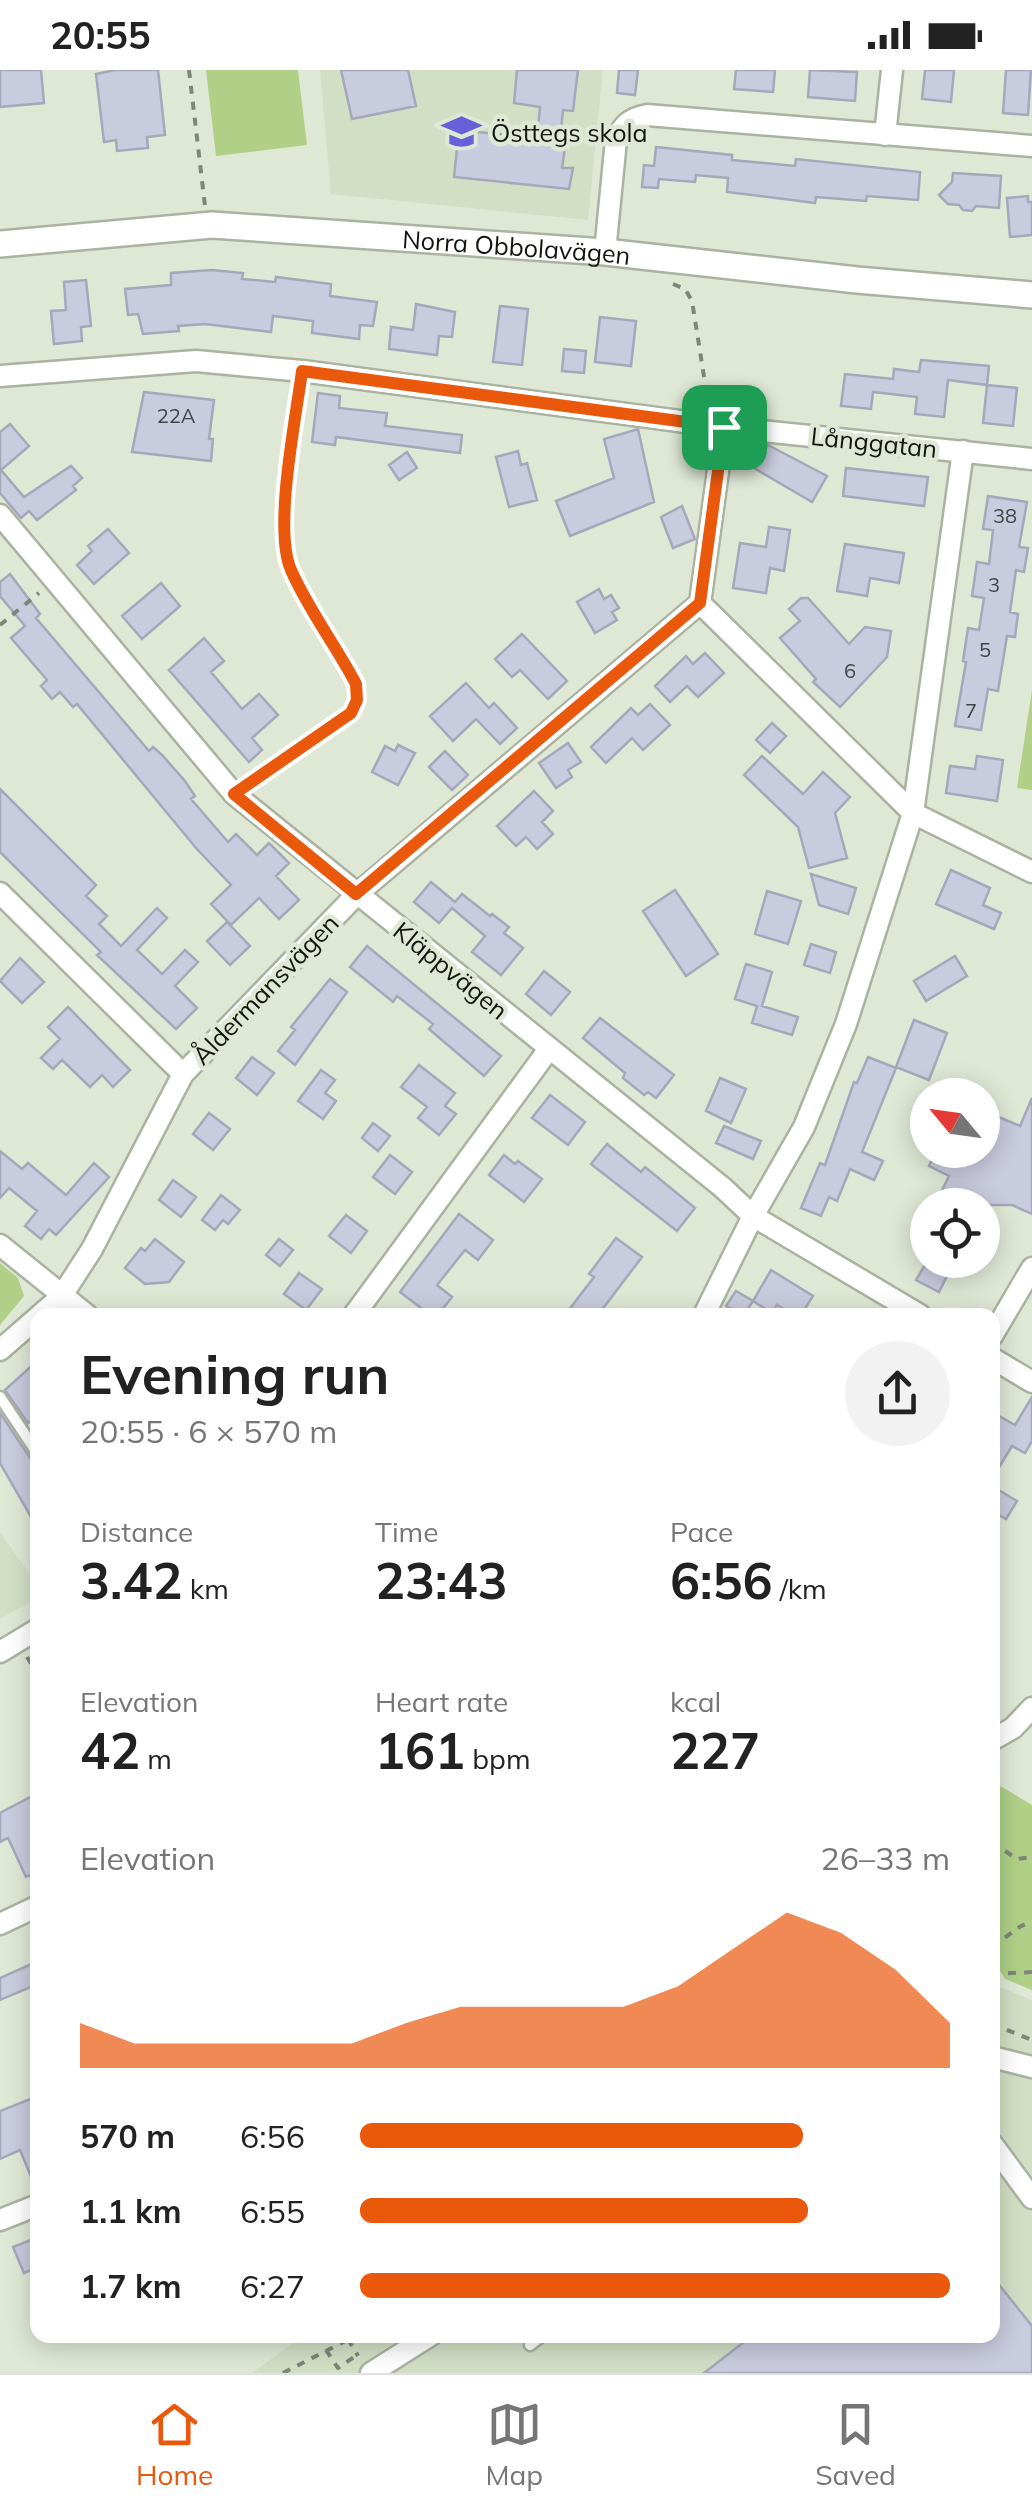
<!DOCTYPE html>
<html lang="en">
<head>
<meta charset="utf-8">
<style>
	body { margin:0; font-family:Mulish,sans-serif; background:#f2f2f2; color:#222; height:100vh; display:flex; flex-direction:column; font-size:38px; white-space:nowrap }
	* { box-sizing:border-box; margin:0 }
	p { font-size:32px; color:#767676 }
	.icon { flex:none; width:55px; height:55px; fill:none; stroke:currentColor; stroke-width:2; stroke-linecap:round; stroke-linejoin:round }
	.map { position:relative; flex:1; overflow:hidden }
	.drawer { position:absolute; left:30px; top:1238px; width:970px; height:1035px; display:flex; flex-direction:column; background:#fff; border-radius:20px; box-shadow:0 5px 25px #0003 }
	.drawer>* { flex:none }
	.needle { width:65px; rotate:299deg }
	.buttons { position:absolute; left:910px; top:1008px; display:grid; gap:20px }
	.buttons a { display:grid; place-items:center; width:90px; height:90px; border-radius:50%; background:#fff; box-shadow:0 5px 25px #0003; font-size:50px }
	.pin { position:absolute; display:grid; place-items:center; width:85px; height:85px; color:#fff; margin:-42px; border-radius:20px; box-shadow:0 5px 15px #0006 }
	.round { display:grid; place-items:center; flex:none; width:105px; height:105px; border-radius:52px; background:#f2f2f2 }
	.overview { display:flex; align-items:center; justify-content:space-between; height:170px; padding:0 50px }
	h1 { font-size:55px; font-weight:700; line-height:75px }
	.stats { display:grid; grid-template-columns:repeat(3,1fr); gap:15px; height:170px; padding:10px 50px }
	.stats div { display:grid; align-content:center }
	.stats b { font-size:50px; font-weight:700 }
	.stats small { font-size:28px; font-weight:400 }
	.stats p { font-size:28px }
	.chart { height:280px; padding:20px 50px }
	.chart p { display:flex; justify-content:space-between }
	.chart svg { width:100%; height:180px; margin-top:10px; fill:#ea580c; opacity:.7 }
	ul { padding:0 50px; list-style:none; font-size:32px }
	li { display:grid; grid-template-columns:160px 120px 1fr; align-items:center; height:75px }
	li i { height:25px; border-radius:12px; background:#ea580c }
	.status { display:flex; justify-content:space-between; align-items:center; height:70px; padding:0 50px; background:#fff; direction:ltr }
	.status svg { height:28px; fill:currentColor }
	.menu { display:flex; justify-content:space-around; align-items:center; height:140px; border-top:2px solid #e0e0e0; background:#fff; font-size:28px; color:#767676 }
	.menu a { display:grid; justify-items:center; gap:5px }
	.menu .active { color:#ea580c }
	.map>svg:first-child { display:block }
	.built { fill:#d2dfc5 }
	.green { fill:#afd086 }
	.building { fill:#c9cbde; stroke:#a6a7ba; stroke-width:2.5 }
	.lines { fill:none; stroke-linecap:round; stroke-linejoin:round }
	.service-casing { stroke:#aab3a0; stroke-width:15 }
	.minor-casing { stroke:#aab3a0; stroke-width:25 }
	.tertiary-casing { stroke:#aab3a0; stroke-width:30 }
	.path { stroke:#7f8578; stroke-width:4; stroke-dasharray:8 8; stroke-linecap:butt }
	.service { stroke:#fff; stroke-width:10 }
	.minor { stroke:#fff; stroke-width:20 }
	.tertiary { stroke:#fff; stroke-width:25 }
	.route-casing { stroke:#fff; stroke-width:20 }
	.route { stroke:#ea580c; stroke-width:12 }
	.labels { text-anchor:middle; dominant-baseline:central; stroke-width:9; stroke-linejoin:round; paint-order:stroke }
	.number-label { font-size:20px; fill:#404243 }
	.poi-label { font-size:25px; fill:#12150f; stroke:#dfe8d5; text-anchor:start }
	.street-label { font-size:25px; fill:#12150f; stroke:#dfe8d5 }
</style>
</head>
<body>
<div class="status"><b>20:55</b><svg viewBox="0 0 49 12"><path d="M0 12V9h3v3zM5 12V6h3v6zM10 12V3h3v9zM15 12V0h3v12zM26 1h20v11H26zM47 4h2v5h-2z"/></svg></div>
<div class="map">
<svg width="1032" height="2303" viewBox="0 0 1032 2303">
	<rect width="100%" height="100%" fill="#dfe8d5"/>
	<path class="built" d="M320 0H603L588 150 331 124Z
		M0 1462 38 1516 37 1528 0 1549Z
		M993 1914 1032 1930V2303H252L304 2265H992Z"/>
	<path class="green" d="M206 0H298L307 75 216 86Z
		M1032 620V720L1017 718Z
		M0 1193 18 1208 24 1226 0 1255Z
		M992 1711 1032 1735V1920L1005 1909 993 1889Z"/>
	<path class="building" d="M0 0H41L44 33 0 37Z
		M115 0H158L165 65 147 67 148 78 117 81 116 70 104 72 96 4Z
		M341 0H408L416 36 352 49Z
		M517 0H578L573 41 563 40 560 70 566 71 562 98H573L569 119 454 107 459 60 537 68 540 37 514 33Z
		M619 0H638L635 25 617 23Z
		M736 0H775L773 22 734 19Z
		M810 0 857 2 855 31 808 27Z
		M925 0H954L951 32 922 29Z
		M1006 0H1031L1028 45 1003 43Z
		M656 77 732 85V90L795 96 796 89 920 102 918 130 867 126 866 131 816 127 815 133 792 130 727 122 728 108 696 105 695 112 659 109 658 118 642 117 644 95 654 96Z
		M953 103 1001 106 999 138 976 136 972 141 963 140 959 135 948 134 939 125 952 112Z
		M1028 126V132H1032V165L1010 167 1007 128Z
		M212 200 243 203 242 209 275 212 276 207 331 214 330 226 377 232 373 256 360 255 359 269 312 263 313 251 273 246 271 262 205 254 178 256 179 261 143 264 138 244 128 245 125 219 171 215V203Z
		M86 210 91 256 81 257 82 271 54 274 51 241 66 240 64 212Z
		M416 234 455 242 452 267 439 266 437 285 389 279 391 257 413 260Z
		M500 236 528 239 522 295 493 292Z
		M600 247 636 251 631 296 595 292Z
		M564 279 586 281 584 303 562 301Z
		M921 290 989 296 987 315 948 310 944 347 915 344 917 327 873 322 871 339 841 336 845 304 893 309 894 299 919 302Z
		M987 315 1017 318 1013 356 983 353Z
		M144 322 214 330 209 369H213L211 391 132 382Z
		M318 323 340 326 339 338 387 343 385 356 462 365 460 383 336 367 335 375 312 372Z
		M10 354 29 376 1 400 24 427 71 396 82 408 73 416 76 420 37 450 29 441 21 448 0 423V362Z
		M638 359 654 432 570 466 556 431 614 408 604 369Z
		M768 375 827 406 812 432 754 398Z
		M518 381 521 395 527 393 537 430 509 437 496 387Z
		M407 382 417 398 399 410 389 395Z
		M846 398 928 407 924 436 843 426Z
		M988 426 1027 432 1019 477 1028 478 1024 502 1016 500 1010 542 1018 544 1015 567 1007 566 998 621 988 619 981 660 955 656 966 592 963 591 968 558 979 560 984 528 972 526 977 492 989 494 993 460 983 459Z
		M682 436 695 469 673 478 661 447Z
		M769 457 790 460 784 501 770 498 766 523 733 518 740 473 766 477Z
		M108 459 129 483 94 514 77 495 92 481 88 476Z
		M845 474 904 483 899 513 870 508 867 526 837 521Z
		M10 504 40 544 36 548 149 681 153 677 162 685 185 711 195 726 191 729 228 772 236 764 257 785 269 773 289 793 276 806 299 830 279 849 259 828 231 855 211 834 231 815 196 778 77 634 73 637 60 622 52 629 41 616 47 610 11 568 25 556 0 526V512Z
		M161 513 180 536 142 569 122 546Z
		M599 519 604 529 611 525 619 538 612 542 617 550 595 563 577 532Z
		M801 528H808L849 574 865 557 891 561 887 587 840 637 813 612 816 609 780 568 800 551 789 539Z
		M522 564 567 611 548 629 520 600 512 607 495 589Z
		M204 568 224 591 211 602 242 639 259 624 278 645 252 668 262 680 249 692 169 600Z
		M705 583 724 603 698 627 687 616 670 632 655 616 686 586 693 594Z
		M466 613 489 638 494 633 517 658 500 674 476 649 453 671 430 646Z
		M650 634 670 655 643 680 632 668 606 693 591 677 631 638 638 645Z
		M772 653 786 666 770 683 756 670Z
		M568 673 581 692 568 700 572 707 556 718 539 693Z
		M398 675 415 683 398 715 372 702 385 676 395 681Z
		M445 681 468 705 452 720 429 697Z
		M762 686 803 724 823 702 850 727 835 743 847 788 809 798 798 757 744 705Z
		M977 686 1003 690 997 731 946 723 950 696 975 699Z
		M0 719 96 815 86 826 107 846 99 854 121 876 157 838 167 848 137 880 162 904 185 880 198 892 175 916 197 938 176 959 97 885 101 882 0 782Z
		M534 721 553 741 542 752 553 764 537 779 526 767 516 776 497 756Z
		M951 800 990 818 983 835 1001 843 994 859 936 834Z
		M811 804 856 818 848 844 819 835Z
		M431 812 455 832 462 824 490 846 492 844 509 857 504 863 523 878 501 905 472 882 485 866 452 838 439 853 414 832Z
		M675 820 718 884 686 906 643 841Z
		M767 821 801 831 788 874 755 864Z
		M227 852 250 876 230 895 207 871Z
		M811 874 836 882 830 903 804 895Z
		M367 876 501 986 484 1006 429 959 433 954 397 926 393 932 350 897Z
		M955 886 967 906 926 931 914 911Z
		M20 888 44 912 22 933 0 911Z
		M746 894 772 902 762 936 798 947 792 965 752 953 757 936 735 929Z
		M544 901 570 922 551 945 526 924Z
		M330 909 347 922 295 995 278 981 295 960 291 957Z
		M68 937 130 1000 113 1017 102 1005 90 1017 62 990 53 999 41 988 60 969 48 957Z
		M600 948 674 1005 656 1028 648 1022 644 1025 623 1008 625 1003 583 968Z
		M914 950 947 963 929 1010 896 997Z
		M252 987 274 1003 257 1025 236 1008Z
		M868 987 896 998 862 1082 883 1091 874 1110 850 1099 837 1131 829 1127 821 1146 801 1138 820 1093 825 1095 854 1012 857 1013Z
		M419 995 455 1023 445 1036 456 1044 439 1065 418 1048 427 1037 401 1017Z
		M321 1000 335 1010 325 1023 336 1031 323 1049 298 1031Z
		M720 1008 746 1019 731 1053 706 1041Z
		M550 1025 585 1052 568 1075 532 1048Z
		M1032 1028V1144L1012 1135H935L949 1106 929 1096 937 1080H982V1040L1020 1056Z
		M209 1043 230 1059 213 1080 193 1064Z
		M373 1053 390 1066 378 1081 362 1068Z
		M724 1056 761 1071 753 1089 716 1073Z
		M607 1074 641 1102 645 1097 695 1138 677 1161 591 1094Z
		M0 1081 22 1099 28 1093 66 1125 94 1093 109 1107 56 1165 49 1159 41 1169 25 1156 37 1141 9 1118 0 1128Z
		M390 1085 412 1102 395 1124 373 1107Z
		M504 1085 515 1094 518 1091 542 1109 524 1132 489 1105Z
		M173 1110 196 1127 181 1147 159 1130Z
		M221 1125 240 1140 228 1154 223 1150 215 1160 202 1150Z
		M459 1144 493 1170 478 1190 465 1180 437 1215 452 1227 438 1245H416L421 1238 400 1222Z
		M346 1145 367 1161 351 1183 329 1166Z
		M616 1168 642 1187 598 1245H565L594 1207 589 1204Z
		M155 1169 184 1192 169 1212 145 1214 125 1198 141 1178 145 1181Z
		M279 1169 293 1180 280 1196 266 1185Z
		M928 1190H955L939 1222 916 1210Z
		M771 1200 813 1226 801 1245H793L777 1235 772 1243 753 1231Z
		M299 1203 322 1219 306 1240 284 1224Z
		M736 1221 753 1231 744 1245 726 1236Z
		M38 1290V1344L28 1353 5 1320Z
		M1032 1327V1371L1025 1383 1012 1376 992 1409V1342L1015 1355Z
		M0 1343 38 1400V1459L0 1393Z
		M992 1416 1017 1431 1006 1449 992 1441Z
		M38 1723V1802L26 1807 8 1768 0 1772V1743Z
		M38 1891V1914L0 1930V1908Z
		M38 2026V2121H37L20 2080 0 2089V2041Z
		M38 2167V2197L24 2203 13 2177Z
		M992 2206 1032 2256V2303H704L753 2265H992Z"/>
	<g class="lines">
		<defs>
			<path id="service" d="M0 1327 38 1384
				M530 2275 543 2265"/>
			<path id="minor" d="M885 65 892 0
				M605 182 616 70C623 55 630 48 647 45L1032 76
				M0 306 196 291 302 301 724 357 1032 389
				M0 445 234 724 722 1117 753 1146 920 1245
				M700 533 913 743 1032 802
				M0 823 183 1004
				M0 1175 87 1245
				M40 1245 61 1227 92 1179 183 1004 357 824 700 533 724 357
				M354 1245 549 979
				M704 1245 753 1146 804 1057 846 954 913 743 963 381
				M992 1266 1032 1198
				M0 1280 38 1247
				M992 1288 1032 1312
				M0 1582 38 1559
				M992 1670 1013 1658 1032 1638
				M0 1854 38 1836
				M992 1987 1032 1997
				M992 2074 1032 2128
				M0 2150 38 2135
				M371 2303 431 2265"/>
			<g id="tertiary">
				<path id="s1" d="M0 174 212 155 605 182 857 210 1032 225"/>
			</g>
		</defs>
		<use href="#service" class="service-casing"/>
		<use href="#minor" class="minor-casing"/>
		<use href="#tertiary" class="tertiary-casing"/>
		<path class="path" d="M189 0 205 136
			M673 214 685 219 692 231 709 338
			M0 555 39 523
			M250 713 351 643 357 630 356 614 289 498 285 442 299 321
			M27 1587 38 1604
			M992 1772 1017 1789 1032 1787
			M992 1877 1021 1856 1032 1852
			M992 1904 1032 1902
			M992 1954 1032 1970
			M348 2269 358 2286
			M326 2280 338 2298 357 2285
			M283 2303 357 2265"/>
		<use href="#service" class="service"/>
		<use href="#minor" class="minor"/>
		<use href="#tertiary" class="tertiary"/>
	</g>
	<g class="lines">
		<defs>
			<path id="route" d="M302 301 724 357 700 533 356 824 234 724 351 643 357 630 356 614C336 576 308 539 291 500 273 459 296 348 302 301Z"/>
		</defs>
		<use href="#route" class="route-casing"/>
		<use href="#route" class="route"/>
	</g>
	<defs>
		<symbol id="school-bare" viewBox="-9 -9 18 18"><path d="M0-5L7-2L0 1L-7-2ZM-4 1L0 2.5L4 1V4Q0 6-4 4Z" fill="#6760d9" stroke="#dfe8d5" stroke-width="2.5" paint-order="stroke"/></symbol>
	</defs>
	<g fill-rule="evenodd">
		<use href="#school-bare" x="434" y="34" width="55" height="55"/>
	</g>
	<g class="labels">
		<g class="number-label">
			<text x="176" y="345">22A</text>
			<text x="1005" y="445">38</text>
			<text x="994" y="514">3</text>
			<text x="985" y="579">5</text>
			<text x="850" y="600">6</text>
			<text x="971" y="640">7</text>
		</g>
		<g class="poi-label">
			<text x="491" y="62">Östtegs skola</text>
		</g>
		<g class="street-label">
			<text stroke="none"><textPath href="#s1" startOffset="518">Norra Obbolavägen</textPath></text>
			<text transform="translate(874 372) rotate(6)">Långgatan</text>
			<text transform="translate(451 900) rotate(39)">Kläppvägen</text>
			<text transform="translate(265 919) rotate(-46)">Åldermansvägen</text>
		</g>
	</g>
</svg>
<div class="buttons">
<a><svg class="needle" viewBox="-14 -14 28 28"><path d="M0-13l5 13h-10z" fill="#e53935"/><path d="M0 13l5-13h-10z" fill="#767676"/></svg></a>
<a><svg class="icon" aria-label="locate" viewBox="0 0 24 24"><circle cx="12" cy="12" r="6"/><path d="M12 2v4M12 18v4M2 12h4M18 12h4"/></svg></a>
</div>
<div class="pin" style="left:724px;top:357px;background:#1e9e55"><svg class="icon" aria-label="arrive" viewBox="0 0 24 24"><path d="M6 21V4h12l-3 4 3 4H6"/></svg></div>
<section class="drawer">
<div class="overview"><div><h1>Evening run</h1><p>20:55 · 6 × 570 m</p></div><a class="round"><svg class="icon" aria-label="share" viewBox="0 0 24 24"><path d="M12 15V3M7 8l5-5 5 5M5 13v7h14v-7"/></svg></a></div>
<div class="stats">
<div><p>Distance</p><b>3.42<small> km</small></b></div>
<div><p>Time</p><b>23:43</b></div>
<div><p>Pace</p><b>6:56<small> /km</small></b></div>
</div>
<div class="stats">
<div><p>Elevation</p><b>42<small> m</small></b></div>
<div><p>Heart rate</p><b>161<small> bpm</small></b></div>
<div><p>kcal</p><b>227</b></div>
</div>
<div class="chart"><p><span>Elevation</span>26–33 m</p>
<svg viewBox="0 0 160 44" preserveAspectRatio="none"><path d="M0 44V33L10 38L20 38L30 38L40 38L50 38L60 33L70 29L80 29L90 29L100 29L110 24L120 15L130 6L140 11L150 20L160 33V44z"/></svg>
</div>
<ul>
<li><b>570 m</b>6:56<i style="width:75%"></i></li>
<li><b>1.1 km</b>6:55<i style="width:76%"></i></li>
<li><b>1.7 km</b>6:27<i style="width:100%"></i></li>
</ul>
</section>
</div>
<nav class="menu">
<a class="active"><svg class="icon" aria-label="home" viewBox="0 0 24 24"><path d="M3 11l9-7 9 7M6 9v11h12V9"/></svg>Home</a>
<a><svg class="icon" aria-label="map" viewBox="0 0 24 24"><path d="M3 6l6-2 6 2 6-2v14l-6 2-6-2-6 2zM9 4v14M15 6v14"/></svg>Map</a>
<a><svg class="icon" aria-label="saved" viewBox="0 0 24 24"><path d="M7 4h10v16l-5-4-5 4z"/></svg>Saved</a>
</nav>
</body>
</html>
